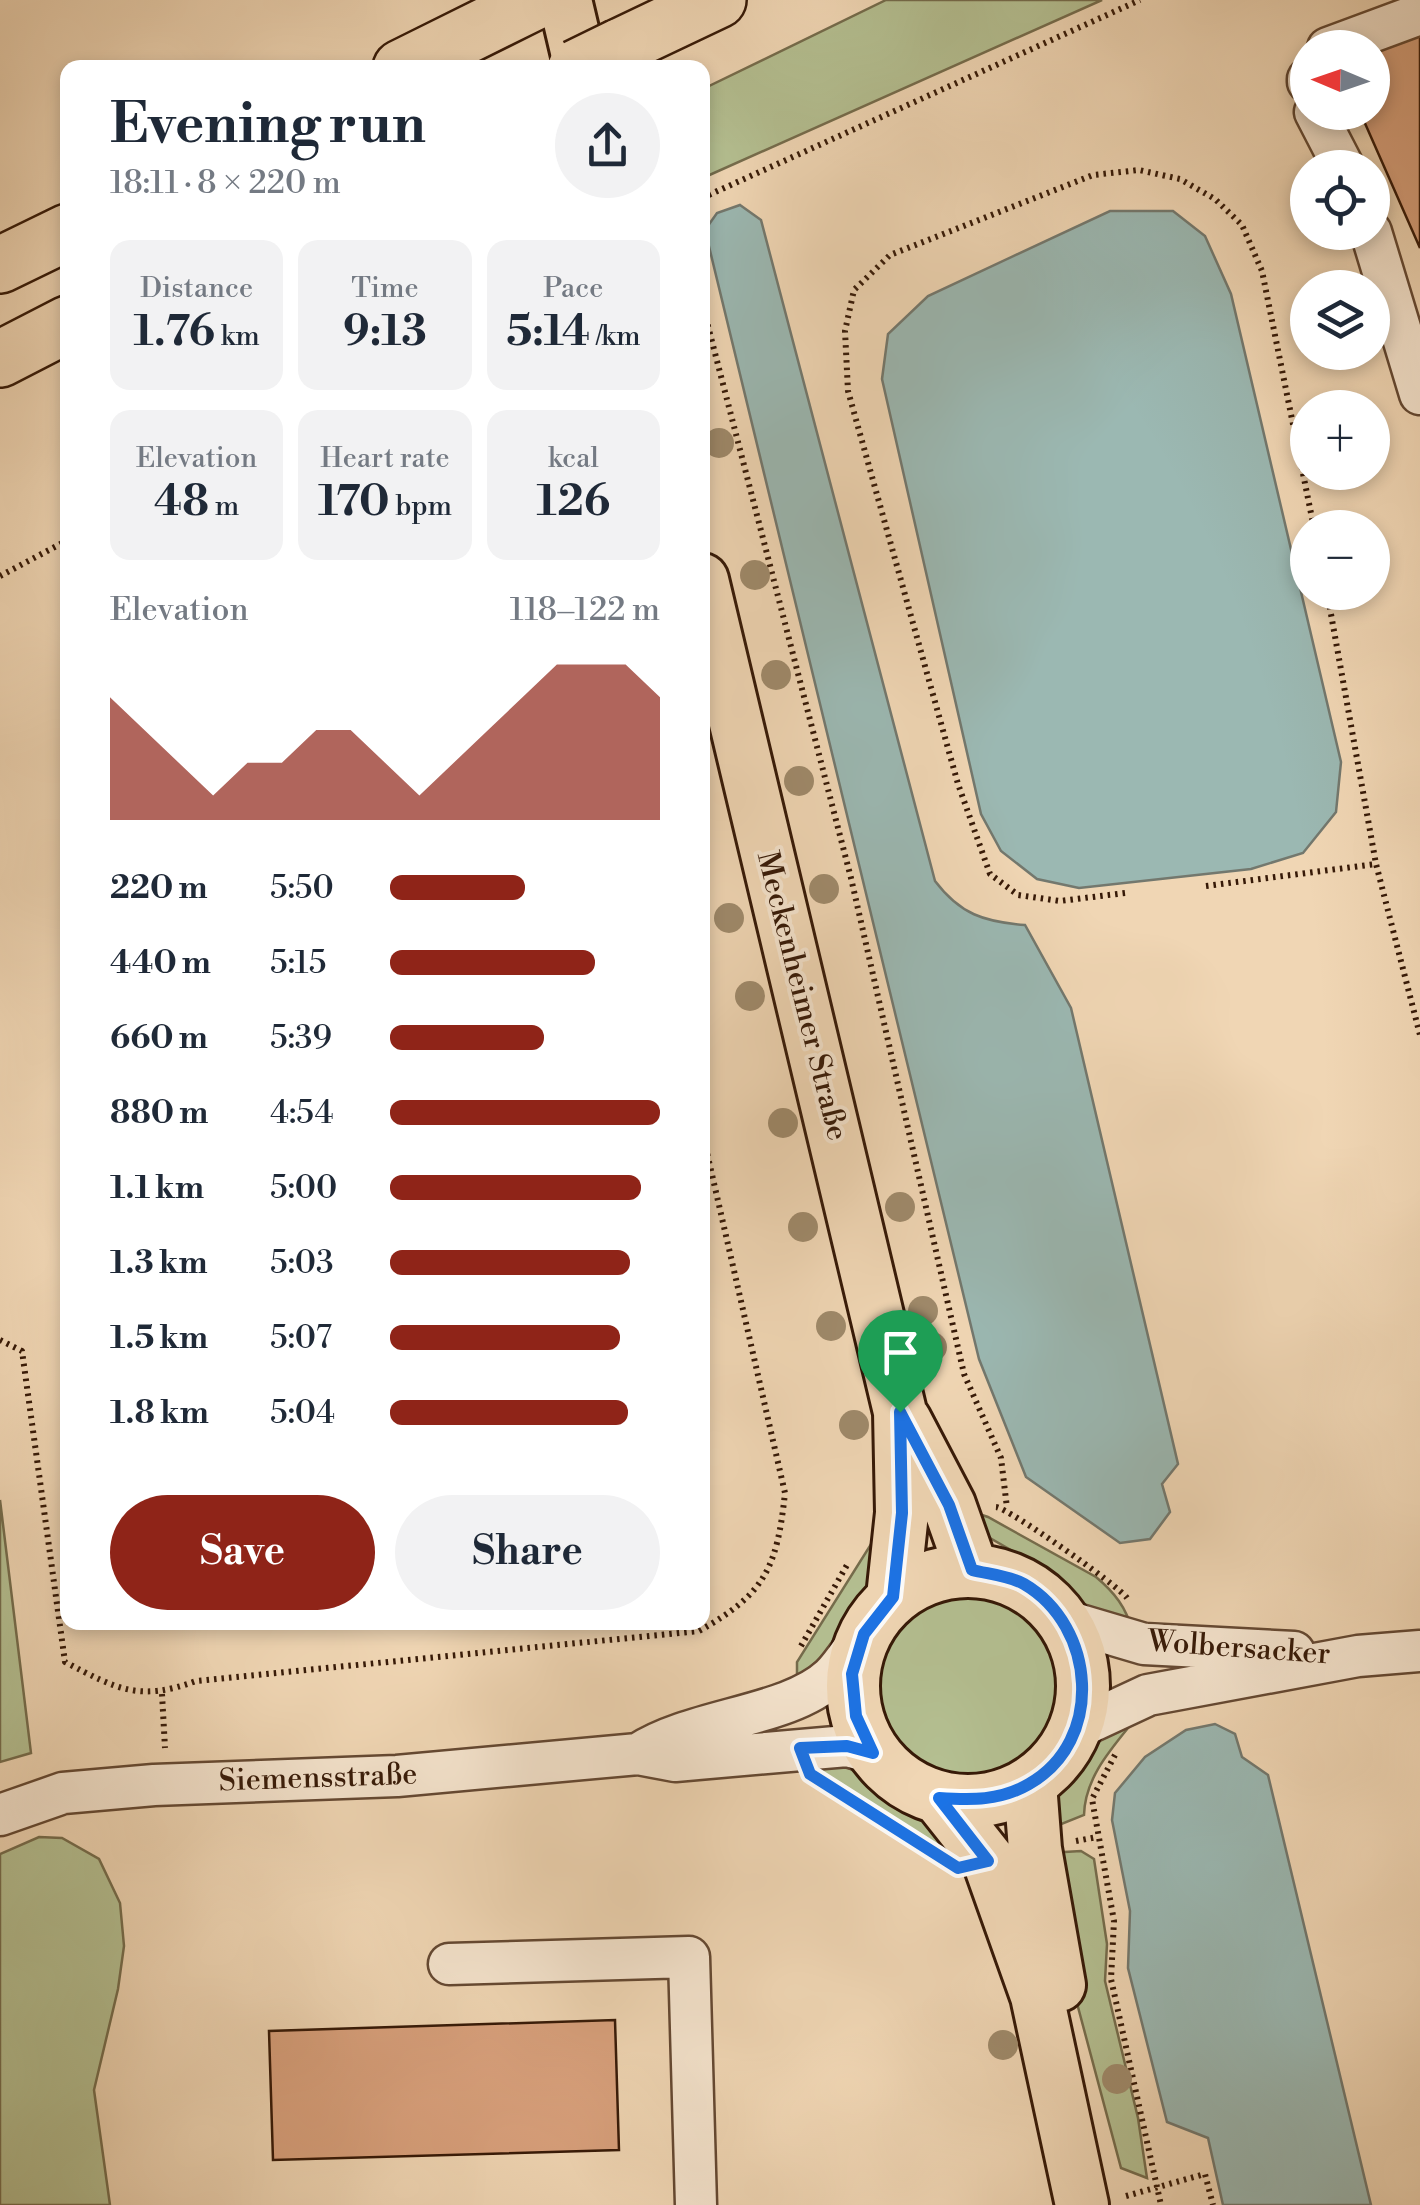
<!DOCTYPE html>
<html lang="en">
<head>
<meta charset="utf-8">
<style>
	body { margin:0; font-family:"Libre Bodoni",serif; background:#f2f2f3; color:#1f2937; height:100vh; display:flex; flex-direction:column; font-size:38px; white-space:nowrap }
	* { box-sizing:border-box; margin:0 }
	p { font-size:32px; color:#747a83 }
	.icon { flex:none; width:55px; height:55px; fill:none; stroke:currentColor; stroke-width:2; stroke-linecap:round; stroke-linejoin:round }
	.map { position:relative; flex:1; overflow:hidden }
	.panel { position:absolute; left:60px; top:60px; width:650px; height:1570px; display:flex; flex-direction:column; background:#fff; border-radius:20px; box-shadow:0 5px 15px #0003 }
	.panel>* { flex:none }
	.needle { width:65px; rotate:272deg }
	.buttons { position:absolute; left:1290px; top:30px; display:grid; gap:20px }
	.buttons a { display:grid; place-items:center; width:100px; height:100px; border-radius:50%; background:#fff; box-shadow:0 5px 15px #0003; font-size:50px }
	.pin { position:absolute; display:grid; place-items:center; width:85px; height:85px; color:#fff; margin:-102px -42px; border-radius:50% 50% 50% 0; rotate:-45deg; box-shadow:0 0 10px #0007 }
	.pin .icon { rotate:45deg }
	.round { display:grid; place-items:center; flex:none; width:105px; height:105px; border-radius:52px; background:#f2f2f3 }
	.headline { display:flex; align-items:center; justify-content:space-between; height:170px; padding:0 50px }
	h1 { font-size:55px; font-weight:700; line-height:75px }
	.metrics { display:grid; grid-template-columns:repeat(3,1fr); gap:15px; height:170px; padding:10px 50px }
	.metrics div { display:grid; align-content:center; border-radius:20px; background:#f2f2f3; text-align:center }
	.metrics b { font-size:42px; font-weight:700 }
	.metrics small { font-size:28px; font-weight:400 }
	.metrics p { font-size:28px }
	.chart { height:280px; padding:20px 50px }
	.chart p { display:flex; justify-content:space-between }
	.chart svg { width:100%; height:180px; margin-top:10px; fill:#8f2418; opacity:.7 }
	.action { display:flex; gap:20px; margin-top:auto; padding:20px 50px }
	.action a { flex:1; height:115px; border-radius:60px; background:#8f2418; color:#fff; font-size:40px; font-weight:700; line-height:115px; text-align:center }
	.action a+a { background:#f2f2f3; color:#1f2937 }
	ul { padding:0 50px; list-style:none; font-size:32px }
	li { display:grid; grid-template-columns:160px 120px 1fr; align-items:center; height:75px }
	li i { height:25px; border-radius:12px; background:#8f2418 }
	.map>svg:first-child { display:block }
	.green { fill:#b4bf91; stroke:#756c4c; stroke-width:2.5 }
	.water { fill:#9bb8b2; stroke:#73786e; stroke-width:2.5 }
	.building { fill:#d9a17d; stroke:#361907; stroke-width:2.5 }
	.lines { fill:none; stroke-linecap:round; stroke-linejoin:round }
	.minor-casing { stroke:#644832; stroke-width:45 }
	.major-casing { stroke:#361907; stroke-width:58 }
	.highway-casing { stroke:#361907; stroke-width:60 }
	.path { stroke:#361907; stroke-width:6; stroke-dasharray:2.5 5; stroke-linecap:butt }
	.minor { stroke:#f5e4ce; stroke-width:40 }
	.major { stroke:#f0d6b4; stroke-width:52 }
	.highway { stroke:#f0d6b4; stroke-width:55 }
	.highway-bridge-casing { stroke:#361907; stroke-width:60; stroke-linecap:butt }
	.highway-bridge { stroke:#f0d6b4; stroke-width:55 }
	.tree { fill:#9f8a6b }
	.route-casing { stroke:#fff; stroke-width:20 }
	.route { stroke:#1a73e8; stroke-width:12 }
	.labels { text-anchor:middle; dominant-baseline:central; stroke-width:8; stroke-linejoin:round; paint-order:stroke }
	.street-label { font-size:30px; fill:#361907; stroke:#f5e4ce }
</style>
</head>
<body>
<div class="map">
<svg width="1420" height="2205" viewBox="0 0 1420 2205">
	<rect width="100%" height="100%" fill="#f0d6b4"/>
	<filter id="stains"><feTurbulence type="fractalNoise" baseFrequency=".002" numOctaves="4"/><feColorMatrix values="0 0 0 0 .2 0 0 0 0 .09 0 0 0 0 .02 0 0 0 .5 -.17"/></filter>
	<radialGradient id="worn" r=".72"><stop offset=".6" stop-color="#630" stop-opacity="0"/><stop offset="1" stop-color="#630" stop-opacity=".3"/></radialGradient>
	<path class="green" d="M886 0H1102L705 177 703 89Z
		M0 1500 31 1753 0 1762Z
		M970 1511 988 1517 1096 1577C1114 1592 1127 1608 1132 1631L1086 1608 1044 1569 990 1538Z
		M884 1530 872 1584 828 1652 797 1678V1662L873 1541Z
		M872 1683a96 96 0 1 1 192 0a96 96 0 1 1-192 0Z
		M1137 1717C1113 1747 1085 1776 1084 1815L1049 1829C1060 1773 1087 1742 1137 1717Z
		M815 1759C863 1765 898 1800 940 1821L953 1856 824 1777Z
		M39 1837 62 1838 99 1859 120 1903 124 1946 118 1989 94 2090 110 2205H0V1854Z
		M1081 1851 1094 1859 1107 1944 1105 1981 1138 2118 1147 2178 1121 2168 1074 1992 1048 1853Z"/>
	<path class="water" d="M740 205 761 220 935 881C960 914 984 922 1025 925L1071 1008 1178 1464 1162 1484 1170 1512 1150 1539 1120 1543 1026 1477 979 1359 705 230 717 213Z
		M1110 211H1173L1205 236 1231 294 1341 762 1336 812 1303 853 1251 869 1079 888 1037 879 1001 851 981 814 882 379 888 334 928 296Z
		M1215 1724 1235 1734 1242 1757 1268 1775 1371 2205H1223L1208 2138 1167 2122 1128 1968 1130 1911 1112 1820 1115 1793 1145 1757 1186 1730Z"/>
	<path class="building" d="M1420 33V248L1360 112H1372V54Z
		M615 2020 619 2150 273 2160 269 2031Z"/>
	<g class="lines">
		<defs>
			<path id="minor" d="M1328 48 1420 14
				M1308 79V82
				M1315 112 1344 168
				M1371 232 1420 394
				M1063 1620 1144 1644 1294 1652
				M1075 1729 1148 1695 1358 1656 1420 1651
				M638 1754C693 1718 788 1717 831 1677 843 1665 853 1648 864 1634
				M0 1815 63 1793 154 1785 397 1776 638 1754 675 1761 847 1746 873 1753
				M449 1964 689 1957 696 2205"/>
			<path id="major" d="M565 0 581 68
				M702 580 900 1412 902 1513 893 1597
				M905 1421 949 1505 972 1570
				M853 1686a115 115 0 1 1 230 0a115 115 0 1 1-230 0Z
				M1030 1784 1035 1849 1059 1985
				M939 1798 989 1861 1037 1996 1082 2205"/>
			<path id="highway" d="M619 47 718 0
				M401 68 538 0
				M0 265 68 232
				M0 359 68 324"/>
		</defs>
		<use href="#minor" class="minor-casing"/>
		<use href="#major" class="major-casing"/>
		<use href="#highway" class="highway-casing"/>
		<path class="path" d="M702 198 1140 0
			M702 303 851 878 964 1374 1001 1458 1007 1508
			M0 576 68 540
			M1327 592 1376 864 1420 1035
			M1206 886 1376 864
			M1125 893 1060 901 1018 895 990 874 958 784 848 391 845 331 854 290 890 255 1093 175 1139 170 1180 179 1215 199 1242 225 1262 271 1314 528
			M0 1340 22 1351 65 1662C117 1689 139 1702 196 1681L699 1631C765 1594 777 1568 785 1493L702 1131
			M996 1507C1008 1508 1118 1585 1127 1598
			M801 1646 847 1565
			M162 1694 165 1748
			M1115 1755 1092 1799 1114 1921 1111 1979 1161 2205
			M832 1788 906 1835
			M1076 1841 1097 1837
			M1126 2196 1205 2174 1213 2205"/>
		<use href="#minor" class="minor"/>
		<use href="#major" class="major"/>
		<use href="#highway" class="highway"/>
		<defs>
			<path id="highway-bridge" d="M576 68 619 47"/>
		</defs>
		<use href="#highway-bridge" class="highway-bridge-casing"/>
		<use href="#highway-bridge" class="highway-bridge"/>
	</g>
	<g class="tree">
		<circle cx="719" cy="443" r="15"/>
		<circle cx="755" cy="575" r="15"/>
		<circle cx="776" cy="675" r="15"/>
		<circle cx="799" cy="781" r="15"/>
		<circle cx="824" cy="889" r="15"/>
		<circle cx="729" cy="918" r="15"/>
		<circle cx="750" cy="996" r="15"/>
		<circle cx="783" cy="1123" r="15"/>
		<circle cx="900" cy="1207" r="15"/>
		<circle cx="803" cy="1227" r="15"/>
		<circle cx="923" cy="1311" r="15"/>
		<circle cx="831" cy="1326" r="15"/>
		<circle cx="932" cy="1347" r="15"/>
		<circle cx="854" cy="1425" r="15"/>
		<circle cx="1003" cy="2045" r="15"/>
		<circle cx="1117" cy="2079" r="15"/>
	</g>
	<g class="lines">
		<defs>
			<path id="route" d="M900 1412 949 1505 972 1570C988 1574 1010 1576 1024 1584 1096 1626 1105 1741 1029 1784 1000 1801 971 1800 939 1798L988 1861 958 1868 810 1774 800 1748 847 1746 873 1753 856 1716 852 1674 864 1634 893 1597 902 1513Z"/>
		</defs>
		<use href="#route" class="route-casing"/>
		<use href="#route" class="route"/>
	</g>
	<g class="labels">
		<g class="street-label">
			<text transform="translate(802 996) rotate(76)">Meckenheimer Straße</text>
			<text transform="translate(1239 1648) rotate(4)">Wolbersacker</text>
			<text transform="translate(318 1778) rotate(-2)">Siemensstraße</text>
		</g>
	</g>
	<rect width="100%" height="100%" filter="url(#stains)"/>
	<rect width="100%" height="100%" fill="url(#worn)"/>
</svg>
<div class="buttons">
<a><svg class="needle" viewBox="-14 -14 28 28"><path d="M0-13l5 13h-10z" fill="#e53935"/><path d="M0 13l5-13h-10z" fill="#747a83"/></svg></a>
<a><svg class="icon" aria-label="locate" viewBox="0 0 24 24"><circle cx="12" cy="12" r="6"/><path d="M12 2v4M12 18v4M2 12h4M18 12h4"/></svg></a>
<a><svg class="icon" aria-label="layers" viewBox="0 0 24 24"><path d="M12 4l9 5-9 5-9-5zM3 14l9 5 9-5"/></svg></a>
<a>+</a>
<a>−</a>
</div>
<div class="pin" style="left:900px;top:1412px;background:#1e9e55"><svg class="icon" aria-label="arrive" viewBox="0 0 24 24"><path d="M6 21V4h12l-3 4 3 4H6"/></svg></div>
<section class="panel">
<div class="headline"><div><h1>Evening run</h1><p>18:11 · 8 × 220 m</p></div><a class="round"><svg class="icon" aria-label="share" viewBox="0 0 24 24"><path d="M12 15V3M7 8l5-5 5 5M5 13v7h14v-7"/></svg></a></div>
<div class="metrics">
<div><p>Distance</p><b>1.76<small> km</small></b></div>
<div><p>Time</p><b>9:13</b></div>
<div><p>Pace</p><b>5:14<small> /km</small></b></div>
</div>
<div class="metrics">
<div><p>Elevation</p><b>48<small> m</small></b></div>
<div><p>Heart rate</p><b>170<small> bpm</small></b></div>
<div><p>kcal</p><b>126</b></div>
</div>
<div class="chart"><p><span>Elevation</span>118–122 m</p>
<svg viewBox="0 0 160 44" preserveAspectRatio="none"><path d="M0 44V14L10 22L20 30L30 38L40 30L50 30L60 22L70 22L80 30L90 38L100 30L110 22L120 14L130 6L140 6L150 6L160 14V44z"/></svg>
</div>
<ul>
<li><b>220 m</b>5:50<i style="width:50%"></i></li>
<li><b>440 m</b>5:15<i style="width:76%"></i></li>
<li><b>660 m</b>5:39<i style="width:57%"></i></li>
<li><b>880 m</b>4:54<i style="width:100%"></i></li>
<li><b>1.1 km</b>5:00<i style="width:93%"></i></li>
<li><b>1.3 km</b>5:03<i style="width:89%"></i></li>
<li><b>1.5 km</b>5:07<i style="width:85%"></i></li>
<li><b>1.8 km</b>5:04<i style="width:88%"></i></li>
</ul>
<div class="action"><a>Save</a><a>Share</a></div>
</section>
</div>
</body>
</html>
